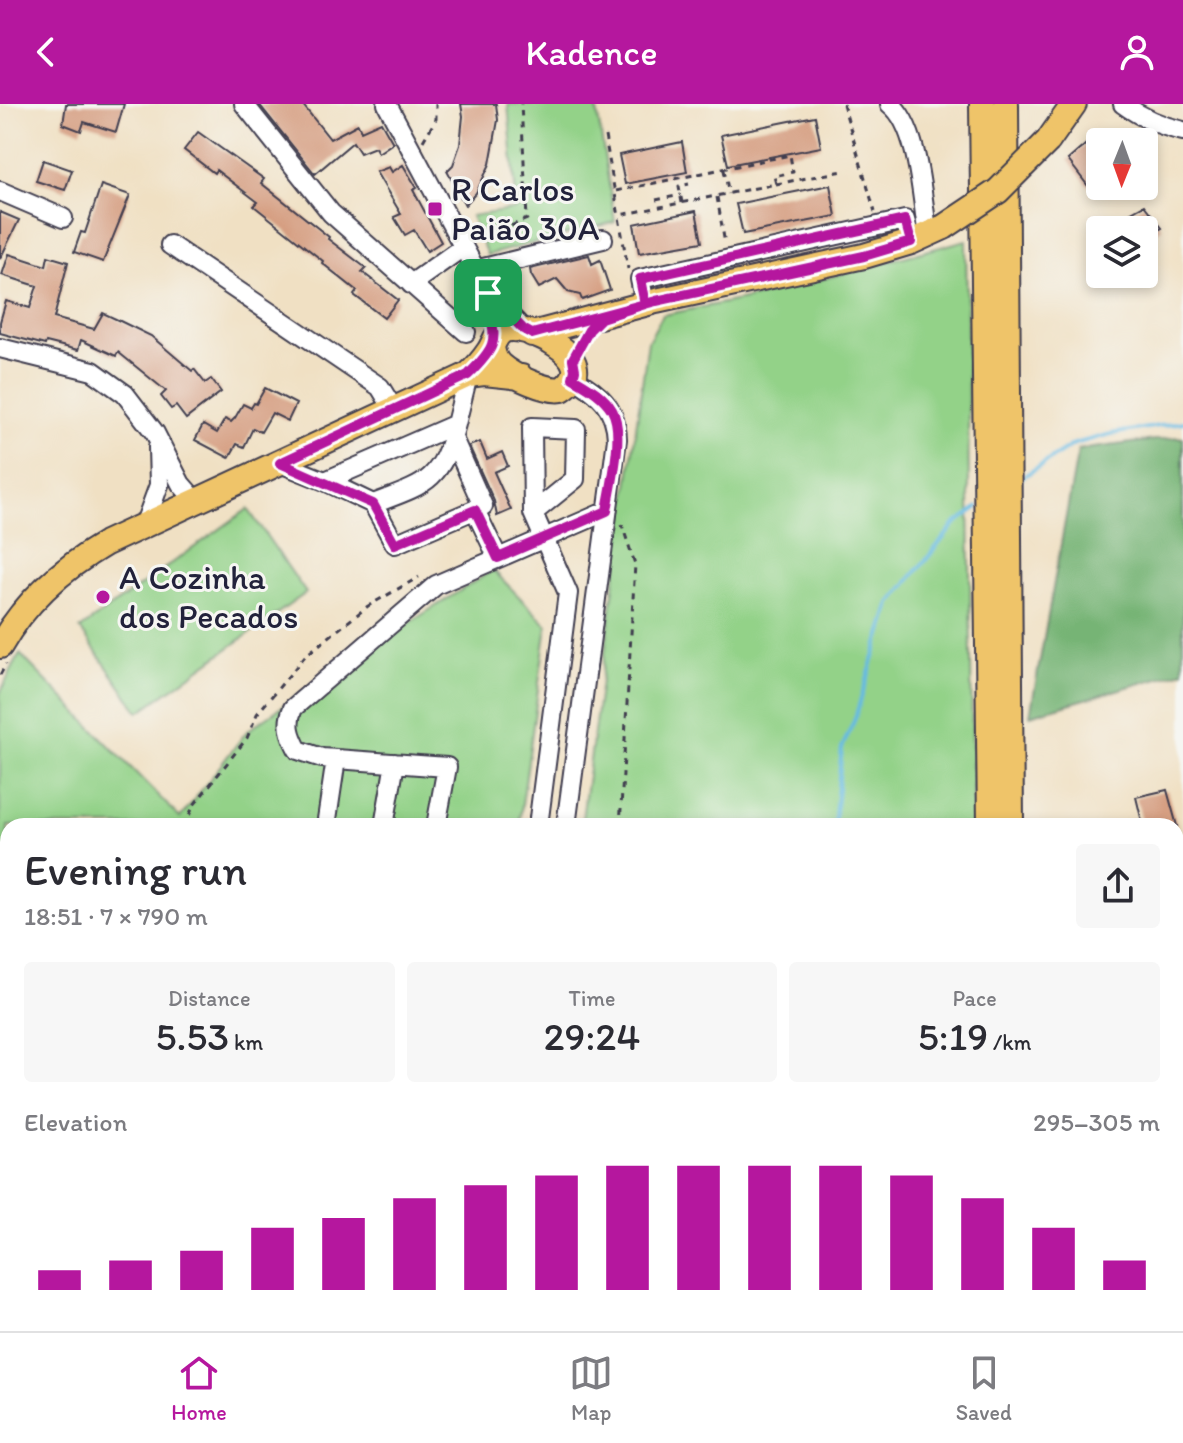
<!DOCTYPE html>
<html lang="en">
<head>
<meta charset="utf-8">
<style>
	body { margin:0; font-family:Itim,sans-serif; background:#f7f7f7; color:#2b2b33; height:100vh; display:flex; flex-direction:column; font-size:30px; white-space:nowrap }
	* { box-sizing:border-box; margin:0 }
	p { font-size:26px; color:#7c7c81 }
	.icon { flex:none; width:44px; height:44px; fill:none; stroke:currentColor; stroke-width:2; stroke-linecap:round; stroke-linejoin:round }
	.map { position:relative; flex:1; overflow:hidden }
	.details { position:absolute; left:0px; top:714px; width:1184px; height:514px; display:flex; flex-direction:column; background:#fff; border-radius:24px 24px 0 0; box-shadow:0 4px 12px #0003 }
	.details>* { flex:none }
	.needle { width:52px; rotate:181deg }
	.buttons { position:absolute; left:1086px; top:24px; display:grid; gap:16px }
	.buttons a { display:grid; place-items:center; width:72px; height:72px; border-radius:8px; background:#fff; box-shadow:0 4px 12px #0003; font-size:40px }
	.pin { position:absolute; display:grid; place-items:center; width:68px; height:68px; color:#fff; margin:-34px; border-radius:16px; box-shadow:0 4px 12px #0006 }
	.round { display:grid; place-items:center; flex:none; width:84px; height:84px; border-radius:8px; background:#f7f7f7 }
	.headline { display:flex; align-items:center; justify-content:space-between; height:136px; padding:0 24px }
	h1 { font-size:44px; font-weight:600; line-height:60px }
	.metrics { display:grid; grid-template-columns:repeat(3,1fr); gap:12px; height:136px; padding:8px 24px }
	.metrics div { display:grid; align-content:center; border-radius:8px; background:#f7f7f7; text-align:center }
	.metrics b { font-size:40px; font-weight:600 }
	.metrics small { font-size:22px; font-weight:400 }
	.metrics p { font-size:22px }
	.chart { height:224px; padding:16px 24px }
	.chart p { display:flex; justify-content:space-between }
	.chart svg { width:100%; height:144px; margin-top:8px; stroke:#b5179e; stroke-width:6 }
	header { display:flex; justify-content:space-between; align-items:center; height:104px; padding:0 24px; background:#b5179e; color:#fff; font-size:36px; font-weight:600 }
	.dock { display:flex; justify-content:space-around; align-items:center; height:112px; border-top:2px solid #e1e1e2; background:#fff; font-size:22px; color:#7c7c81 }
	.dock a { display:grid; justify-items:center; gap:4px }
	.dock .on { color:#b5179e }
	.map>svg:first-child { display:block }
	.green { fill:#93d288; stroke:#5a7a62; stroke-width:2 }
	.forest { fill:#76b474; stroke:#4c6b58; stroke-width:2 }
	.lines { fill:none; stroke-linecap:round; stroke-linejoin:round }
	.stream { stroke:#65bae2; stroke-width:4 }
	.building { fill:#d69f82 }
	.minor-casing { stroke:#413e4f; stroke-width:22 }
	.major-casing { stroke:#413e4f; stroke-width:28 }
	.path { stroke:#413e4f; stroke-width:3; stroke-dasharray:6 6; stroke-linecap:butt }
	.minor { stroke:#fff; stroke-width:18 }
	.major { stroke:#efc469; stroke-width:24 }
	.major-bridge-casing { stroke:#413e4f; stroke-width:28; stroke-linecap:butt }
	.major-bridge { stroke:#efc469; stroke-width:24 }
	.route-casing { stroke:#fff; stroke-width:16 }
	.route { stroke:#b5179e; stroke-width:10 }
	.poi-dot { fill:#b5179e; stroke:#f6f6f2; stroke-width:3 }
	.labels { text-anchor:middle; dominant-baseline:central; stroke-width:6; stroke-linejoin:round; paint-order:stroke }
	.poi-label { font-size:34px; fill:#22223b; stroke:#f6f6f2; text-anchor:start }
</style>
</head>
<body>
<header><svg class="icon" aria-label="back" viewBox="0 0 24 24"><path d="M15 5l-7 7 7 7"/></svg>Kadence<svg class="icon" aria-label="person" viewBox="0 0 24 24"><circle cx="12" cy="8" r="4"/><path d="M4 21q1-7 8-7t8 7"/></svg></header>
<div class="map">
<svg width="1183" height="1227" viewBox="0 0 1183 1227">
	<rect width="100%" height="100%" fill="#f6f6f2"/>
	<filter id="ink" filterUnits="userSpaceOnUse"><feTurbulence type="fractalNoise" baseFrequency=".0125" numOctaves="2"/><feDisplacementMap in="SourceGraphic" scale="16" xChannelSelector="R" yChannelSelector="G"/><feConvolveMatrix kernelMatrix="1 2 1 2 8 2 1 2 1" color-interpolation-filters="sRGB"/></filter>
	<filter id="wash" filterUnits="userSpaceOnUse"><feTurbulence type="fractalNoise" baseFrequency=".006" numOctaves="4" result="noise"/><feDisplacementMap in="SourceGraphic" scale="32" xChannelSelector="R" yChannelSelector="G"/><feGaussianBlur stdDeviation="1.8" result="paint"/><feColorMatrix in="noise" values="0 0 0 0 0 0 0 0 0 0 0 0 0 0 0 0 0 1.4 0 .05"/><feComposite in="paint" operator="in"/></filter>
	<g filter="url(#wash)">
		<rect width="100%" height="100%" fill="#f0e0c3"/>
		<path class="green" d="M508 0H596L615 118 487 151 471 112 517 105Z
			M966 136 973 722H581L648 237 663 211 760 192Z
			M248 405 306 489 139 608 80 525Z
			M493 466 547 521 519 722H8V1220H298L291 1227H0V589L20 550 180 714 247 627 336 565Z
			M557 1220H976V1227H559Z"/>
		<path class="forest" d="M1178 333 1183 334V567L1030 611 1078 346Z"/>
		<g class="lines">
			<path class="stream" d="M1018 376 1074 340 1111 330 1183 318
				M834 722 842 644 854 617 891 499 955 420 978 403
				M810 1220 814 1227
				M677 1227 680 1220"/>
		</g>
		<g id="blocks">
			<path class="building" d="M66 0H124L116 28 84 18 81 27 63 20Z
				M259 0H302L330 35 358 20 361 27 381 18 393 39 378 49 375 43 360 49 353 38 315 70Z
				M461 0H496L498 16 490 60 476 89 465 101 447 67 453 61 460 41 463 12Z
				M815 12 821 43 728 61 721 31Z
				M198 28 264 75 261 79 329 133 328 135 366 164 362 168 398 196 384 214 354 191 357 187 322 159 323 157 254 102 258 98 216 66 214 69 184 46Z
				M1100 28V69L1088 82 1068 56Z
				M682 38 687 68 625 80 619 51Z
				M43 56 72 66 65 86 36 77Z
				M403 61 417 84 413 86 441 138 427 147 414 126 405 131 394 113 401 110 376 68 389 63 392 68Z
				M101 81 130 91 103 158 74 148 81 128 85 129Z
				M830 81 836 112 743 130 736 100Z
				M1144 101 1162 124 1144 135V126H1099Z
				M696 107 702 138 639 149 634 120Z
				M0 108 19 116 0 155Z
				M9 150 46 162 48 152 68 158 54 214 94 225 103 209 120 217 151 232 192 267 194 265 205 279 211 275 221 288 186 315 176 302 171 305 161 292 166 287 118 248 116 252 81 236 78 246 46 238 45 241 0 229V218L6 197 30 204 37 182 2 171Z
				M589 151 592 160 600 156 610 186 582 196 580 191 568 188 557 175 539 184 531 171 530 165Z
				M265 284 296 300 288 317 272 309 261 328 253 324 244 343 237 340 229 354 195 336 203 321 217 329 225 315 231 318 235 314 243 300 251 304 254 299 256 300Z
				M480 338 487 355 502 348 508 362 494 368 511 406 497 412 494 397 469 342Z
				M1167 686 1177 722H1143L1136 693Z"/>
		</g>
	</g>
	<g filter="url(#ink)">
		<use href="#blocks" fill-opacity="0" stroke="#413e4f" stroke-width="2"/>
		<g class="lines">
			<defs>
				<path id="minor" d="M244 0 331 109 466 228
					M387 0 488 189 523 225
					M890 0C919 22 922 97 928 132
					M1123 0C1142 14 1160 22 1183 27
					M0 87 63 114
					M170 141 380 283 394 306
					M475 166 603 135
					M411 180 463 143
					M645 200 640 175 905 116 911 138
					M0 244 93 267 125 290 155 329 181 380 196 397
					M452 332 483 402 395 440 373 400C426 380 441 378 456 320
					M280 359 325 377 456 320 468 271
					M325 377 373 400
					M475 406 498 454
					M533 409 532 323 576 325 575 375 533 409 568 489 538 722
					M144 422 159 381 158 343
					M326 722 336 655
					M384 722 395 659
					M436 722 447 663 322 654 298 646C290 631 286 620 293 604L436 481 607 407
					M566 722 617 335C616 303 599 289 573 274
					M1176 913 1183 906
					M505 1220 506 1227
					M539 1220 540 1227
					M301 1227 307 1220
					M371 1227 376 1220"/>
				<path id="major" d="M982 0 990 722
					M1006 0 1011 722
					M1048 37 1074 0
					M532 230 656 197 864 152 911 138 944 123
					M468 271C476 264 483 256 489 247 494 240 495 231 503 227 520 216 608 255 562 285 547 288 512 272 500 261 494 256 493 250 492 243
					M0 542C25 498 63 464 106 439L468 271 484 269 521 273
					M993 1227V1220
					M1014 1227 1015 1220"/>
			</defs>
			<use href="#minor" class="minor-casing"/>
			<use href="#major" class="major-casing"/>
			<path class="path" d="M843 0 875 108
				M605 32 628 165
				M423 37 436 15V0
				M724 66 729 90
				M776 80 843 67
				M616 87 790 51 793 68 774 72 776 80 620 111
				M717 93 725 140
				M656 96 681 91
				M682 99 679 82 689 80
				M478 136 527 115 521 0
				M0 571 6 560
				M184 722 194 701 247 634 257 610 305 552 368 502 419 473
				M620 722 635 460 622 421
				M1051 1227V1220"/>
			<use href="#minor" class="minor"/>
			<use href="#major" class="major"/>
			<defs>
				<path id="major-bridge" d="M944 123 998 87 1048 37"/>
			</defs>
			<use href="#major-bridge" class="major-bridge-casing"/>
			<use href="#major-bridge" class="major-bridge"/>
		</g>
	</g>
	<g class="lines" filter="url(#ink)">
		<defs>
			<path id="route" d="M488 189C492 235 505 235 468 271L280 359 373 400 395 440 475 406 498 454 607 407C611 380 625 329 612 306 603 291 588 283 573 274L575 266 573 255 589 226 601 214 645 200 640 175 905 116 911 138 864 152 656 197 532 230 523 225 488 189"/>
		</defs>
		<use href="#route" class="route-casing"/>
		<use href="#route" class="route"/>
	</g>
	<g class="poi-dot">
		<rect x="427" y="97" width="16" height="16" rx="4"/>
		<circle cx="103" cy="493" r="8"/>
	</g>
	<g class="labels">
		<g class="poi-label">
			<text x="451" y="85">R Carlos<tspan x="451" dy="39">Paião 30A</tspan></text>
			<text x="119" y="473">A Cozinha<tspan x="119" dy="39">dos Pecados</tspan></text>
		</g>
	</g>
</svg>
<div class="buttons">
<a><svg class="needle" viewBox="-14 -14 28 28"><path d="M0-13l5 13h-10z" fill="#e53935"/><path d="M0 13l5-13h-10z" fill="#7c7c81"/></svg></a>
<a><svg class="icon" aria-label="layers" viewBox="0 0 24 24"><path d="M12 4l9 5-9 5-9-5zM3 14l9 5 9-5"/></svg></a>
</div>
<div class="pin" style="left:488px;top:189px;background:#1e9e55"><svg class="icon" aria-label="arrive" viewBox="0 0 24 24"><path d="M6 21V4h12l-3 4 3 4H6"/></svg></div>
<section class="details">
<div class="headline"><div><h1>Evening run</h1><p>18:51 · 7 × 790 m</p></div><a class="round"><svg class="icon" aria-label="share" viewBox="0 0 24 24"><path d="M12 15V3M7 8l5-5 5 5M5 13v7h14v-7"/></svg></a></div>
<div class="metrics">
<div><p>Distance</p><b>5.53<small> km</small></b></div>
<div><p>Time</p><b>29:24</b></div>
<div><p>Pace</p><b>5:19<small> /km</small></b></div>
</div>
<div class="chart"><p><span>Elevation</span>295–305 m</p>
<svg viewBox="0 0 160 44" preserveAspectRatio="none"><path d="M5 44V38M15 44V35M25 44V32M35 44V25M45 44V22M55 44V16M65 44V12M75 44V9M85 44V6M95 44V6M105 44V6M115 44V6M125 44V9M135 44V16M145 44V25M155 44V35"/></svg>
</div>
</section>
</div>
<nav class="dock">
<a class="on"><svg class="icon" aria-label="home" viewBox="0 0 24 24"><path d="M3 11l9-7 9 7M6 9v11h12V9"/></svg>Home</a>
<a><svg class="icon" aria-label="map" viewBox="0 0 24 24"><path d="M3 6l6-2 6 2 6-2v14l-6 2-6-2-6 2zM9 4v14M15 6v14"/></svg>Map</a>
<a><svg class="icon" aria-label="saved" viewBox="0 0 24 24"><path d="M7 4h10v16l-5-4-5 4z"/></svg>Saved</a>
</nav>
</body>
</html>
